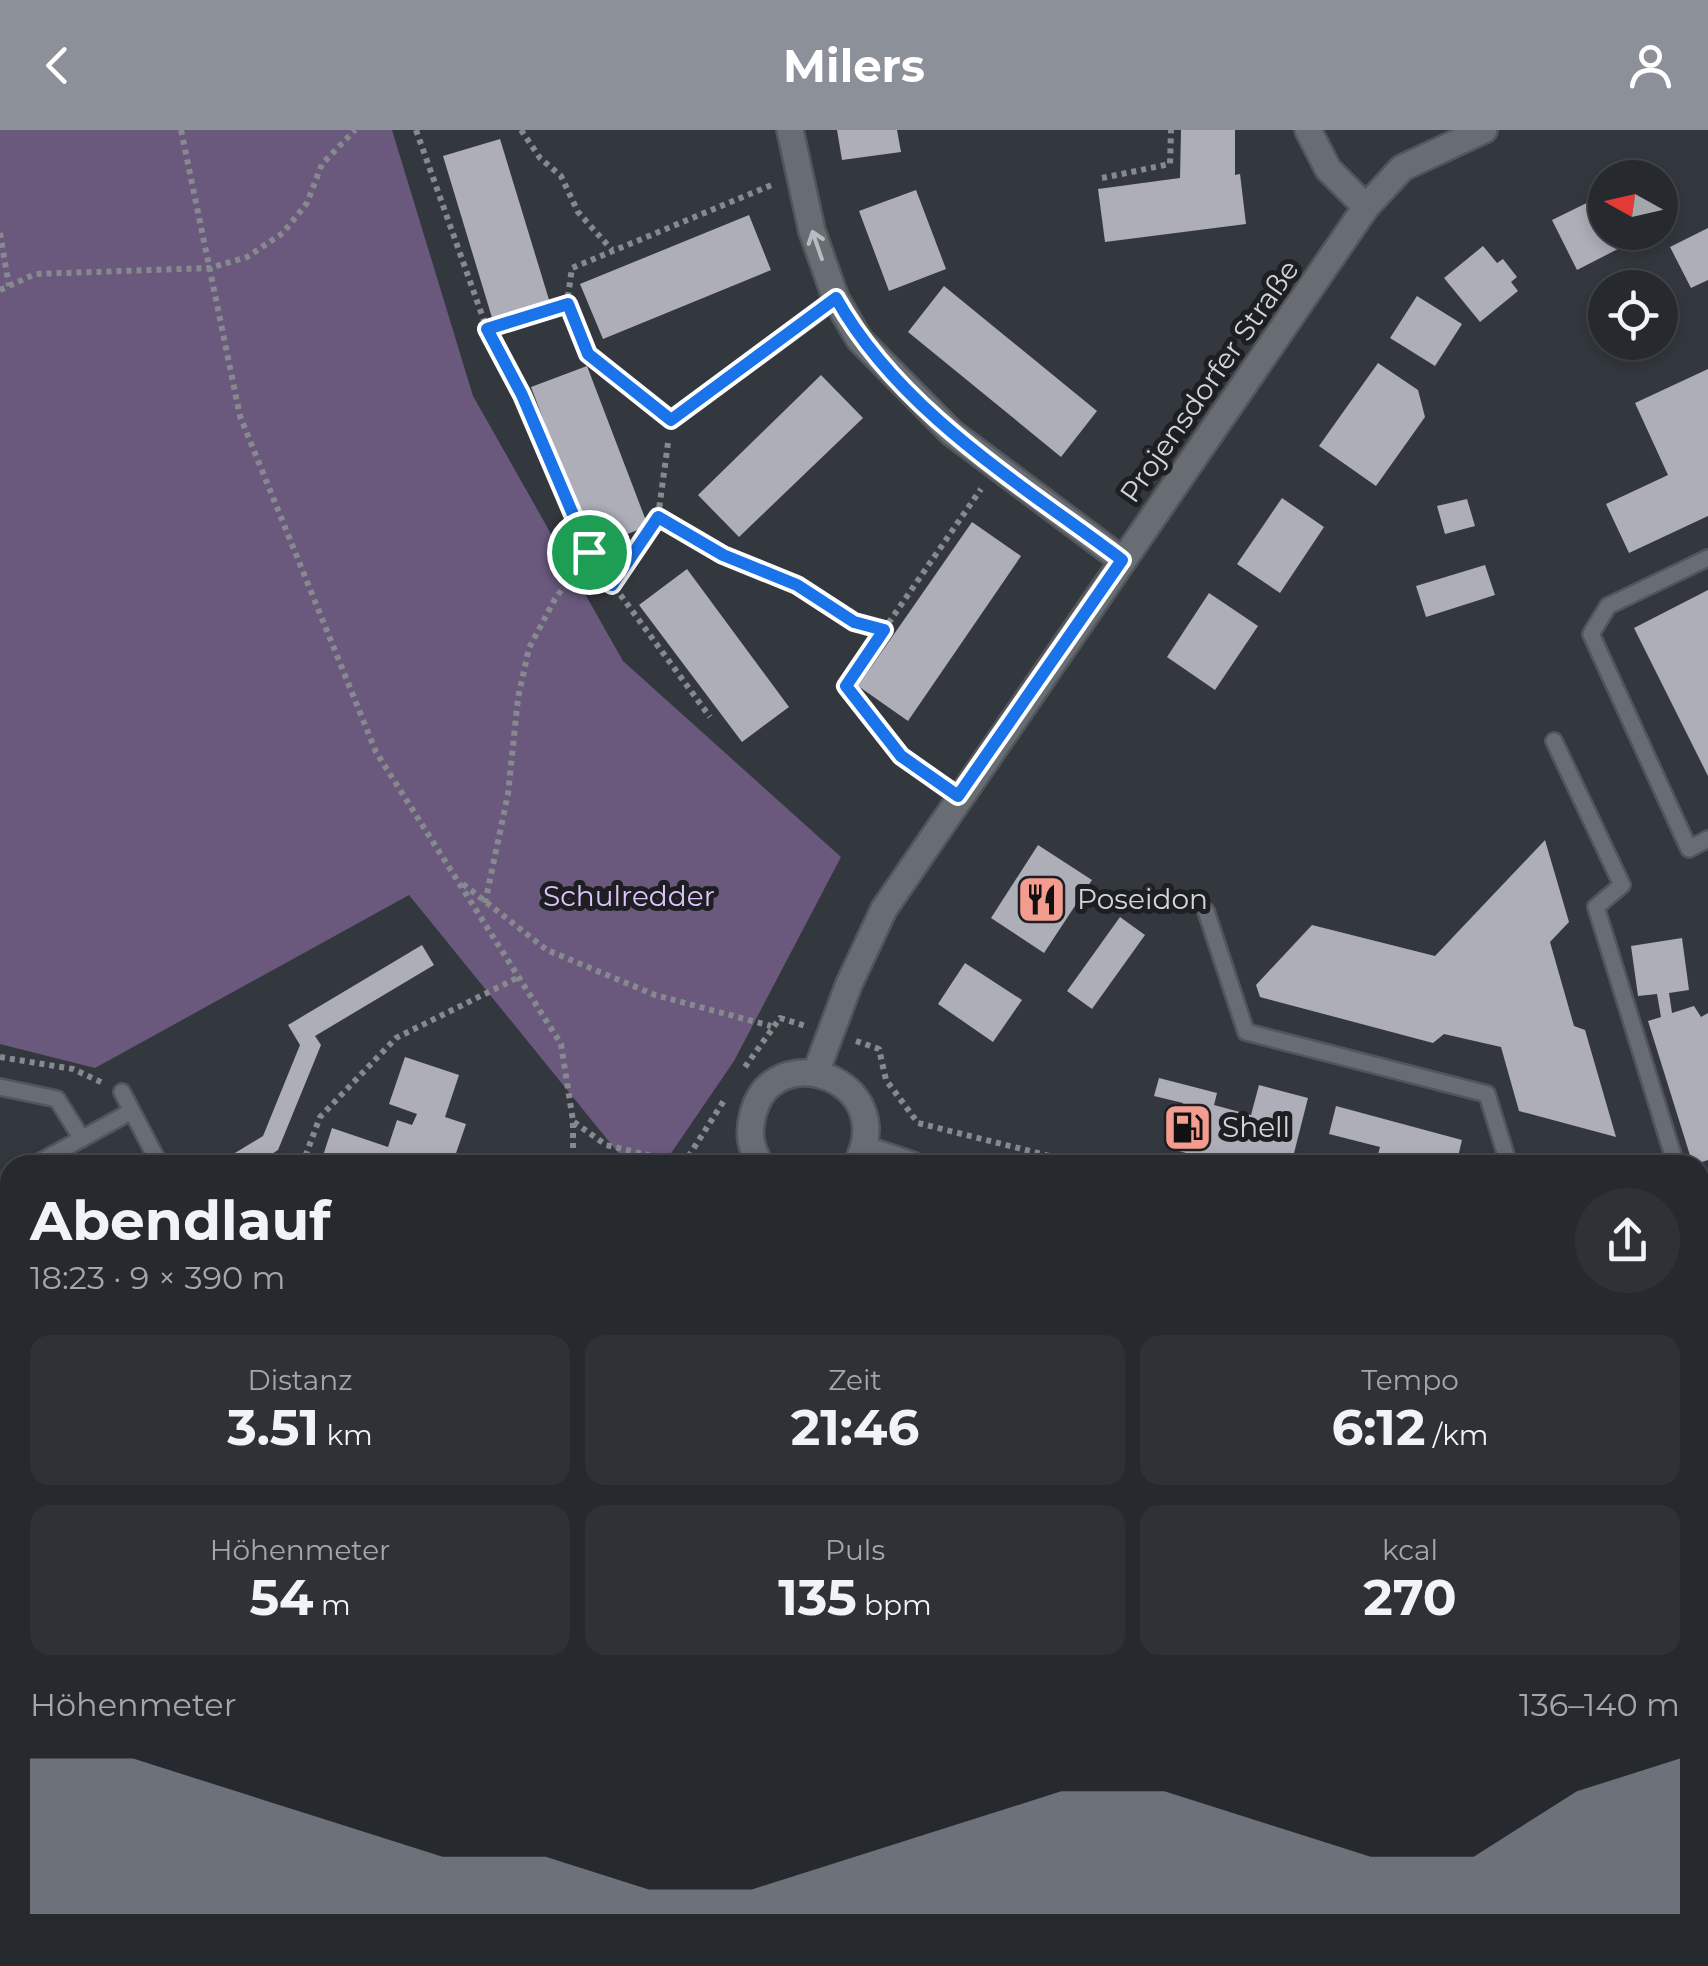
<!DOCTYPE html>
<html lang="de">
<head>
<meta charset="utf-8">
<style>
	body { margin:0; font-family:Montserrat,sans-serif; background:#2e3236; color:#f1f3f6; height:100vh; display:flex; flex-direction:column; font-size:38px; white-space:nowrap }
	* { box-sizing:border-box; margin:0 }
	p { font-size:32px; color:#a4a7aa }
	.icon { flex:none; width:55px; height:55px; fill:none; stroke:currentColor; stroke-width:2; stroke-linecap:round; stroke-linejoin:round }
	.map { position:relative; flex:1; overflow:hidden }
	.drawer { position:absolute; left:0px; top:1025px; width:1710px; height:812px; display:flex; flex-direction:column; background:#262a2e; border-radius:30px 30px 0 0; box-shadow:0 5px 15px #0003,0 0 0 2px #42464a }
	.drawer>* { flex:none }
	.needle { width:65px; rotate:278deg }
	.controls { position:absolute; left:1588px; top:30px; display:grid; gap:20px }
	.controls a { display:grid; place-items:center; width:90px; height:90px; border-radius:50%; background:#262a2e; box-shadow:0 5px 15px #0003,0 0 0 2px #42464a; font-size:50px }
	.pin { position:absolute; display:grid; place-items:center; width:85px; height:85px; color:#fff; margin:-42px; border:5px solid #fff; border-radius:50%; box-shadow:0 2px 10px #0007 }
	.round { display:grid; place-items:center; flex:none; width:105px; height:105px; border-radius:52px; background:#2e3236 }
	.overview { display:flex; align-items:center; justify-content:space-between; height:170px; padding:0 30px }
	h1 { font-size:55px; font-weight:700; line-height:75px }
	.stats { display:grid; grid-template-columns:repeat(3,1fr); gap:15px; height:170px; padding:10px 30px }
	.stats div { display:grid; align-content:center; border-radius:20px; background:#2e3236; text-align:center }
	.stats b { font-size:50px; font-weight:700 }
	.stats small { font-size:28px; font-weight:400 }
	.stats p { font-size:28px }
	.chart { height:280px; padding:20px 30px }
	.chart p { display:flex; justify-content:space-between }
	.chart svg { width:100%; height:180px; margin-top:10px; fill:#8c9099; opacity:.7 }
	header { display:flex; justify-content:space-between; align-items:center; height:130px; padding:0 30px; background:#8c9099; color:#fff; font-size:45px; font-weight:700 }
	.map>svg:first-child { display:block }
	.green { fill:#6a597d }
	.building { fill:#adaeb7 }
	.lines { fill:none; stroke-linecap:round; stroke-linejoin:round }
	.service-casing { stroke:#52565b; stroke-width:20 }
	.minor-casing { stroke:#52565b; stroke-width:30 }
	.tertiary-casing { stroke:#52565b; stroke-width:30 }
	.path { stroke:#868a8f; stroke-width:6; stroke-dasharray:5 5; stroke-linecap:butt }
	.service { stroke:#676d73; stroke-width:15 }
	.minor { stroke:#676d73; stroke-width:25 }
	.tertiary { stroke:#676d73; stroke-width:25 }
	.oneway { stroke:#b7bcc0 }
	.route-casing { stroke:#fff; stroke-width:20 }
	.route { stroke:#1a73e8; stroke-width:12 }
	.labels { text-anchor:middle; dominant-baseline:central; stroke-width:10; stroke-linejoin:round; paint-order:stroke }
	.street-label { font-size:28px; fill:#d2d6d9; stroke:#1d1f22 }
	.park-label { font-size:28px; fill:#ddc4fb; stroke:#1d1f22 }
	.poi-label { font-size:28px; fill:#d2d6d9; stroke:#1d1f22; text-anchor:start }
</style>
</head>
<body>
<header><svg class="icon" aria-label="back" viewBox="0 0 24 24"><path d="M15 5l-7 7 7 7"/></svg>Milers<svg class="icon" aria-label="person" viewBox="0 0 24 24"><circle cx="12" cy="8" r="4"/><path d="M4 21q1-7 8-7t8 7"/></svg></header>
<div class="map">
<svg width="1708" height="1836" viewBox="0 0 1708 1836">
	<rect width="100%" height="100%" fill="#33383e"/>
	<path class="green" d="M0 0H392L473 266 623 531 841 727 734 931 663 1035H628L409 765 95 938 0 914Z
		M922 1828H1622L1627 1836H927Z"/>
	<path class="building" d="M837 0H897L901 22 842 30Z
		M1181 0H1235V45L1240 44 1246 94 1105 112 1098 59 1180 48Z
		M500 9 550 173 493 191 443 26Z
		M916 60 946 139 889 161 859 81Z
		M1605 64V102H1651L1577 140 1552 90Z
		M749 85 771 140 603 209 580 154Z
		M1708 98V150L1691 158 1670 117Z
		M1483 116 1497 133 1503 129 1517 147 1511 152 1518 161 1480 192 1444 148Z
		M944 156 1097 281 1061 327 908 202Z
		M1417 166 1462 194 1435 236 1390 208Z
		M1378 233 1418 260 1425 287 1376 356 1319 316Z
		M587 236 648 396 592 418 531 257Z
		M1708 239V386L1629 423 1606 374 1668 345 1635 273Z
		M821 245 863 288 739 407 698 365Z
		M1282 368 1324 397 1280 463 1237 434Z
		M1467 369 1475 396 1445 404 1437 376Z
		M972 392 1021 426 908 591 858 556Z
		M1485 435 1495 465 1426 487 1416 456Z
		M687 439 789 577 742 612 639 475Z
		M1708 460V646L1634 498Z
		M1209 463 1258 496 1215 560 1167 527Z
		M1545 710 1569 792 1550 812 1574 896 1585 900 1616 1007 1519 981 1501 917 1444 904 1433 913 1260 867 1256 855 1312 795 1435 826Z
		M1038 715 1092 750 1044 823 991 788Z
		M1120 787 1145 805 1092 879 1067 861Z
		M1682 808 1689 860 1669 863 1672 883 1694 876 1701 887 1708 883V1030L1693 1035 1648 891 1661 887 1657 864 1638 866 1631 816Z
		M422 815 434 835 315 906 321 915 278 1020 255 1035H215L263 1006 300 915 288 895Z
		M965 833 1022 870 993 912 938 874Z
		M405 927 459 945 445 987 466 994 452 1035H320L332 998 388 1017 397 990 412 995 417 984 389 974Z
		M1159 948 1217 963 1214 975 1251 985 1259 955 1308 968 1291 1035 1188 1033 1190 1024 1171 1019 1183 973 1154 966Z
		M1336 976 1462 1010 1456 1035 1376 1032 1380 1017 1329 1004Z
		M10 1082V1157L0 1161V1088Z
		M0 1166 10 1184V1269L0 1249Z
		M10 1286V1360L0 1366V1292Z
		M10 1629V1686L1 1691 0 1635Z
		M30 1828H81L83 1835 32 1836Z
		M931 1828H1032L1037 1836H936Z
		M1514 1828H1549L1554 1836H1519Z
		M1608 1828H1622L1627 1836H1613Z"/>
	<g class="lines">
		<defs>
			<path id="service" d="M671 290 836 169
				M1708 428 1608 476 1591 504 1689 719 1708 709
				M1554 611 1622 755 1596 777 1676 1035
				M1206 781 1246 902 1487 964 1509 1035
				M0 957 57 969 82 1009
				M122 962 160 1035
				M34 1035 132 981
				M0 1054 10 1048
				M1700 1106 1708 1137
				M0 1525 10 1540"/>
			<path id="minor" d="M790 0 812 101 836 169 859 209 952 303 1122 430
				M1308 0 1328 39 1366 77
				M816 942 849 854 884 779 1366 77 1402 38 1484 0"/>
			<path id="tertiary" d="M864 1019 912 1035
				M761 1035C750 1018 748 1003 753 984 773 905 902 950 856 1035
				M1700 1216H1708
				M1700 1248 1708 1250
				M0 1519 10 1513"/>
		</defs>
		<use href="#service" class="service-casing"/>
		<use href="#minor" class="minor-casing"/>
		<use href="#tertiary" class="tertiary-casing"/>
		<path class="path" d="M181 0 240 286 376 622 561 914 573 991V1035
			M416 0 487 199 522 265 589 422 710 587
			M521 0 540 28 561 46 578 82 612 120
			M1102 48 1170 34 1171 0
			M0 103 9 156
			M0 160 35 144 210 138 247 127 283 103 307 73 322 34 355 0
			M567 173 588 224 653 275
			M487 199 567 173 572 138 774 54
			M668 313 658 387 723 425 797 455 854 492 885 500
			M612 455 658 387
			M937 651 901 626 845 556 981 359
			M463 754 547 820 655 865 771 896
			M485 773 508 664 518 568 529 518 555 469 589 422
			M856 911 879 919 886 950 918 993 1086 1035
			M0 927 73 939 103 953
			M745 937 780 888 806 896
			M574 992 606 1015 690 1035
			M302 1035 320 987 396 908 521 846
			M683 1035 725 969
			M1700 1177 1708 1178
			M1700 1290 1708 1295
			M1700 1331 1708 1336
			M1700 1400 1708 1395
			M0 1432 10 1426
			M1700 1587 1708 1581"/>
		<use href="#service" class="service"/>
		<use href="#minor" class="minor"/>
		<use href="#tertiary" class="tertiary"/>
	</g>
	<defs><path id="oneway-shaft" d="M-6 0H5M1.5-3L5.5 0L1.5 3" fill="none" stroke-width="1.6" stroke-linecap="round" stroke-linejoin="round" transform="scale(2.5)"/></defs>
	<use class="oneway" href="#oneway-shaft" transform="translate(817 115) rotate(-109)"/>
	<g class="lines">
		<defs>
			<path id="route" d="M836 168C899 281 1021 354 1122 430L958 666 901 626 846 556 884 500 854 492 797 455 723 425 658 387 612 455 589 422 522 265 487 199 568 174 588 224 671 290Z"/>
		</defs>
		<use href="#route" class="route-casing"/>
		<use href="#route" class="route"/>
	</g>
	<defs>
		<symbol id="restaurant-square" viewBox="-11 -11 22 22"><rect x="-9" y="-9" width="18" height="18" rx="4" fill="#f59c91" stroke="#1d1f22"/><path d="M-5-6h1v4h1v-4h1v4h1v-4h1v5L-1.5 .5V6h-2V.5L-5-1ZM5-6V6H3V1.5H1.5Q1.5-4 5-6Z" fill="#111"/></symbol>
		<symbol id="fuel-square" viewBox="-11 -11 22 22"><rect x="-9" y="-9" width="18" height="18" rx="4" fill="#f59c91" stroke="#1d1f22"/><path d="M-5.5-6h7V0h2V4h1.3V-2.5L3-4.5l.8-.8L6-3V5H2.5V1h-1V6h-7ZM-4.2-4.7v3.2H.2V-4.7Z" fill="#111"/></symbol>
	</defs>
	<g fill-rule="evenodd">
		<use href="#restaurant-square" x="1014" y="742" width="55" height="55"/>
		<use href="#fuel-square" x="1160" y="970" width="55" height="55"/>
	</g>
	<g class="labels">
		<g class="street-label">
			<text transform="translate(1209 251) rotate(-55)">Projensdorfer Straße</text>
		</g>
		<g class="park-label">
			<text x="629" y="766">Schulredder</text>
		</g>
		<g class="poi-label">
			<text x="1077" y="769">Poseidon</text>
			<text x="1222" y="997">Shell</text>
		</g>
	</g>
</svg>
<div class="controls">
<a><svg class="needle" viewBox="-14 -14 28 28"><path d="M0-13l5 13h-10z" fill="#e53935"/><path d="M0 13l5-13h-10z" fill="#a4a7aa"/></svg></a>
<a><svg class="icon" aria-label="locate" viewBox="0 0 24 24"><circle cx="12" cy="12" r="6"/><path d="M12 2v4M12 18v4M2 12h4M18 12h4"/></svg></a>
</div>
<div class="pin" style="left:589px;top:422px;background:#1e9e55"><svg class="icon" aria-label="arrive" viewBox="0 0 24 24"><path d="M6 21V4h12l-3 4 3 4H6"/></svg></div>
<section class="drawer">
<div class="overview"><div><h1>Abendlauf</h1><p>18:23 · 9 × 390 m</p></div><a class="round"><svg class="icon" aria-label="share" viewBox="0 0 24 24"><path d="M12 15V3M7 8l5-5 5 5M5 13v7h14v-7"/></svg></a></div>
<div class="stats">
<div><p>Distanz</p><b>3.51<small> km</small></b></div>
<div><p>Zeit</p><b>21:46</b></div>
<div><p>Tempo</p><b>6:12<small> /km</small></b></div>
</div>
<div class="stats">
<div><p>Höhenmeter</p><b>54<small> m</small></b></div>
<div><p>Puls</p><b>135<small> bpm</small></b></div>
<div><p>kcal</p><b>270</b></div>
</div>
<div class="chart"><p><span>Höhenmeter</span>136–140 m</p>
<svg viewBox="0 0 160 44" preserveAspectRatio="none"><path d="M0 44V6L10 6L20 14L30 22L40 30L50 30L60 38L70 38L80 30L90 22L100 14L110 14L120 22L130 30L140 30L150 14L160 6V44z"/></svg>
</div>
</section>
</div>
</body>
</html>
